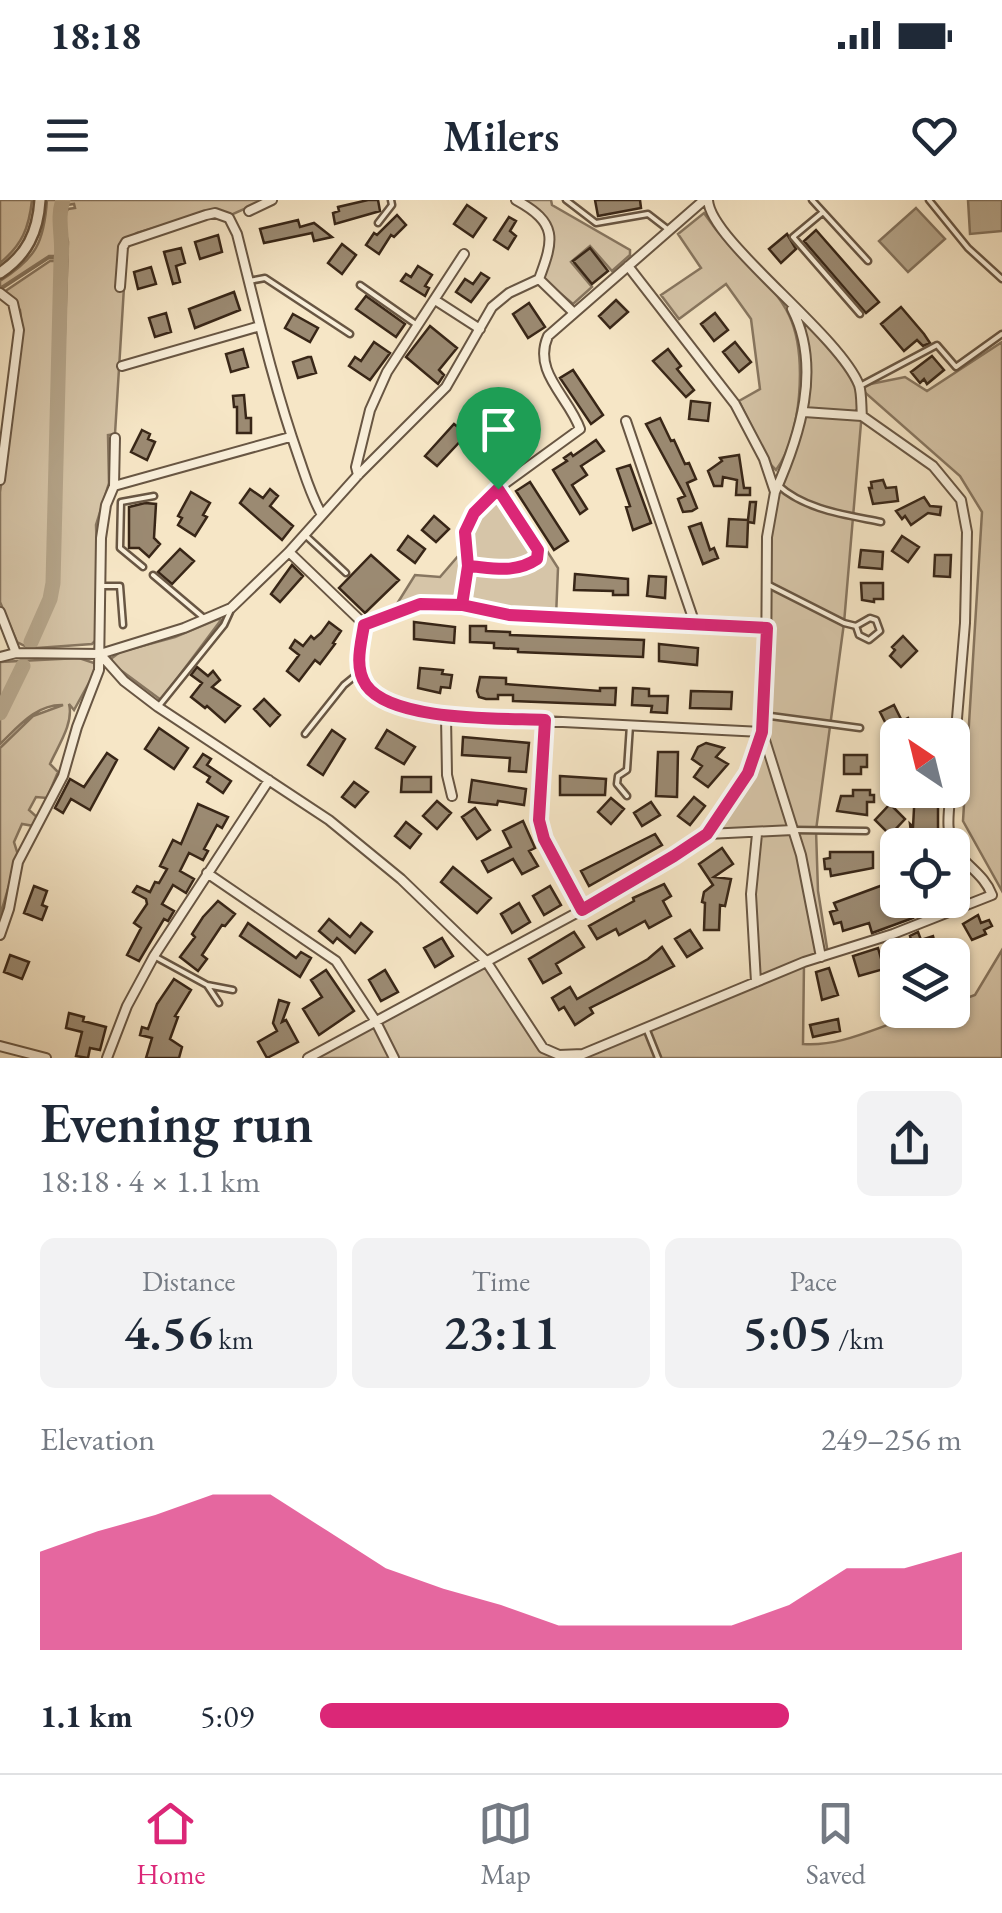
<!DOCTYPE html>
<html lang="en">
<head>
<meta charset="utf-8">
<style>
	body { margin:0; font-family:"EB Garamond",serif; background:#f2f2f3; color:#1f2937; height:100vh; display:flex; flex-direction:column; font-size:38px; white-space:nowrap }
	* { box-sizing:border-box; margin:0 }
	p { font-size:32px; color:#747a83 }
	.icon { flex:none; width:55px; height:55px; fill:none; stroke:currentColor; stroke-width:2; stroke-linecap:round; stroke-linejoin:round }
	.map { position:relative; height:858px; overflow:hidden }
	.panel { display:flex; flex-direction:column; background:#fff; flex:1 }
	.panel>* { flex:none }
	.needle { width:65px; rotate:325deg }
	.controls { position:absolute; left:880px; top:518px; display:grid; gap:20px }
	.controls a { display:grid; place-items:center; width:90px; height:90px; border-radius:15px; background:#fff; box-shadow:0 2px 8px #0004; font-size:50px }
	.pin { position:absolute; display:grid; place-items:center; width:85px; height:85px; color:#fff; margin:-102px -42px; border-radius:50% 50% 50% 0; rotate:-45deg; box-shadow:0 0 10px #0007 }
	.pin .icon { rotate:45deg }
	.round { display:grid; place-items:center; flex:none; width:105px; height:105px; border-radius:15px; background:#f2f2f3 }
	.overview { display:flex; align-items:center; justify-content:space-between; height:170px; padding:0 40px }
	h1 { font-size:55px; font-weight:600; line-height:75px }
	.stats { display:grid; grid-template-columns:repeat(3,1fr); gap:15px; height:170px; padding:10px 40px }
	.stats div { display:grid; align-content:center; border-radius:15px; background:#f2f2f3; text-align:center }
	.stats b { font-size:50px; font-weight:600 }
	.stats small { font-size:28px; font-weight:400 }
	.stats p { font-size:28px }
	.chart { height:280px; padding:20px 40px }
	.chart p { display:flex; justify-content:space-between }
	.chart svg { width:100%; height:180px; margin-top:10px; fill:#db2777; opacity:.7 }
	ul { padding:0 40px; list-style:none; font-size:32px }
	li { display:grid; grid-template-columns:160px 120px 1fr; align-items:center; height:75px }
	li i { height:25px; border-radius:12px; background:#db2777 }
	.status { display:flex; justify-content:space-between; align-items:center; height:70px; padding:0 50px; background:#fff; direction:ltr }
	.status svg { height:28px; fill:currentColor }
	header { display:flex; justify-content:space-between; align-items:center; height:130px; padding:0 40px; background:#fff; font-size:45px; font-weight:600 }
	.menu { display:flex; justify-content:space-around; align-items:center; height:140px; border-top:2px solid #e0e1e3; background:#fff; font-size:28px; color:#747a83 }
	.menu a { display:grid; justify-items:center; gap:5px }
	.menu .current { color:#db2777 }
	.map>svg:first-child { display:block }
	.green { fill:#d6c5a8; stroke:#877660; stroke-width:2.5 }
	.water { fill:#b5a58a; stroke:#83725c; stroke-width:2.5 }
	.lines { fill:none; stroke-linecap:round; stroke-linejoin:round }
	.stream { stroke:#83725c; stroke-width:2.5 }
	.river { stroke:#b5a58a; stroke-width:15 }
	.building { fill:#9b8a72; stroke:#382617; stroke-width:2.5 }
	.service-casing { stroke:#685643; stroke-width:9 }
	.minor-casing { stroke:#685643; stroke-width:12 }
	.tertiary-casing { stroke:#685643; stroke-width:14 }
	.service { stroke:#f9efda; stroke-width:4 }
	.minor { stroke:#f9efda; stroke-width:8 }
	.tertiary { stroke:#f9efda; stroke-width:9 }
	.route-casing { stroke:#fff; stroke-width:20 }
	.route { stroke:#db2777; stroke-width:12 }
</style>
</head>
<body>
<div class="status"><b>18:18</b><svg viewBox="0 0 49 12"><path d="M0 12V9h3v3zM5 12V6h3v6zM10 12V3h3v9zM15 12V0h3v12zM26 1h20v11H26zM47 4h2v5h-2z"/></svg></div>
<header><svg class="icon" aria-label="menu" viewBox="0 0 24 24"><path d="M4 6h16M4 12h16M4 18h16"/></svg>Milers<svg class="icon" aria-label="heart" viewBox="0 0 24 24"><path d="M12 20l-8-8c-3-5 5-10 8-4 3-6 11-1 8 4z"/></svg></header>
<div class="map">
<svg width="1002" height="858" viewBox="0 0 1002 858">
	<rect width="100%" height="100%" fill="#f6e6c6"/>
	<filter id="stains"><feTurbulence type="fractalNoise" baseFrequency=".002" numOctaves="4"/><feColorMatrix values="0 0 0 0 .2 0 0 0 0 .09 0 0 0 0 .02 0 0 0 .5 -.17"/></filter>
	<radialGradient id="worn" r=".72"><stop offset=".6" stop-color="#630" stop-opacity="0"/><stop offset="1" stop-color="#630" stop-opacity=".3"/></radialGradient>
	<path class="green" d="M0 0H32C29 28 22 45 0 63Z
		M47 0H60C53 20 63 34 60 56H49L0 88V81C36 58 44 43 47 0Z
		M67 0H264L231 15 215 10 137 33 120 44 117 86 124 87 115 234 108 235 109 283 96 325 100 436 92 444 37 448 32 447 56 396 68 42 62 19 68 9 75 8 74 4 67 5Z
		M522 0H551L552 5 630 50V55L612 71 590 46 571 62 592 87 573 104 542 78C558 39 562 23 522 0Z
		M704 13C755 89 808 86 799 196 797 219 790 252 776 270L771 265 739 201 760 189 751 119 726 84 679 119 661 95 701 68 678 34Z
		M50 61H58L50 392 27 447 17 442 0 402V292L22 130 20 110 4 92Z
		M789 102 805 116 860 186 905 177 927 191 1002 142V691L963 621 982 312 960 276 860 188 861 223 844 423 816 630 818 691 828 754 804 763 803 844C855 848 901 810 952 810L953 803 975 795 1002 750V858H308L486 761 536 842 568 856 756 782 751 694 757 634H707L748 573 762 532 769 322 804 212V154Z
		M504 284 558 368 556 417 433 403 390 415 415 375 440 377 465 348 468 323Z
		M218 419 221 420 161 500 111 463 112 458 120 452 175 437Z
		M79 458 94 463 96 470 74 510 69 504C74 523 58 546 50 564L58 572 47 598 36 597 29 610 38 618 34 626 22 624 14 642 18 655 0 716V548L33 516 63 505C36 504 18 527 0 544V462Z"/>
	<path class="water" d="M968 0H1002V31L970 34Z
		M916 8 945 39 908 72 879 41Z"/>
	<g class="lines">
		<path class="stream" d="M3 88 49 58 62 59"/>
		<path class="river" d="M31 442 50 399 53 383 61 61C64 39 56 19 63 0
			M0 513 23 466"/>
	</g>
	<path class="building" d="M368 0H378L380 11 335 24 333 13 339 11 338 7Z
		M595 0H640L641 8 598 16Z
		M467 5 486 18 473 37 454 24Z
		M397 15 406 25 394 37 391 35 379 54 366 45 374 33 377 35Z
		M509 17 516 21 510 31 516 36 508 49 494 40Z
		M298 20 300 27 314 23 332 37 314 41 312 33 264 43 260 29Z
		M816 30 879 102 866 113 804 41Z
		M787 34 796 49 781 63 769 49Z
		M218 35 222 52 200 59 195 42Z
		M342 44 356 55 342 74 328 63Z
		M181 48 185 63 176 66 180 82 173 84 164 52Z
		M590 48 608 71 592 84 573 61Z
		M418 66 432 75 425 86 429 88 425 96 401 81 406 74 411 77Z
		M151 67 156 84 138 89 134 72Z
		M481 73 489 78 471 102 456 92 465 79 473 84Z
		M234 92 240 110 195 128 189 109Z
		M366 96 405 124 396 137 356 109Z
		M616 100 628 112 610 128 599 116Z
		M529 103 545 127 528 138 513 114Z
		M901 107 924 134 930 143 923 146 917 140 904 151 881 124Z
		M166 113 171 132 155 137 149 118Z
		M715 113 728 130 714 141 701 124Z
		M293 114 318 128 310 142 285 128Z
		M430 126 457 148 439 170 444 175 438 184 406 157Z
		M374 142 390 153 370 180 349 166 355 157 361 161Z
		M735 142 751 162 739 172 723 152Z
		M243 149 248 167 231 172 226 154Z
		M668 149 681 166 677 169 694 190 686 197 653 161Z
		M932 156 944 170 927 184 924 179 920 183 911 172Z
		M308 157H311L316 173 298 178 293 162Z
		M573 170 603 215 591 224 560 178Z
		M244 195 246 218H251V233H237V207H234L233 196Z
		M691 201 710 203 708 221 689 219Z
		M518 205 532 219 524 228 515 220 505 233 492 223 505 217Z
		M660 218 671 241 674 240 685 264 689 263 696 279 687 283 697 308 692 311 683 312 678 299 685 296 646 224Z
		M454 224 467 234 437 266 425 256Z
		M142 230 150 234 148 239 155 242 147 260 131 252Z
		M596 240 604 251 581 266 587 275 572 285 587 309 580 314 553 270 567 261 564 258 571 253 573 256Z
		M739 255 744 288H750V295H736L737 280 723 277 722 286H714L708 271 722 261 720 258Z
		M630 265 651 323 633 330 626 307 630 306 617 269Z
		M883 280 886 288 896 287 898 301 873 304 869 288H872L871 282Z
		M530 282 568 341 554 350 516 291Z
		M250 289 263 298 270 289 278 296 270 306 293 326 282 340 240 303Z
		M191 292 210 303 203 315 207 317 195 336 178 325 182 318 178 316Z
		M924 297 930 306 941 307 940 315 928 313 911 325 905 316 902 319 896 311Z
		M750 302H756L754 323 748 322 747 347 727 346 729 319 748 320Z
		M145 303 156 304 154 338 160 344 149 357 139 348H129V307Z
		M434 316 449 329 436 342 422 330Z
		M701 323 710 350 714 348 718 358 703 364 689 327Z
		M408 336 425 349 415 363 398 350Z
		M902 336 919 347 908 362 892 351Z
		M180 349 194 361 172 384 158 372Z
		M861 350 883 352 882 369 859 367Z
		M371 355 399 380 365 413 339 388Z
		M935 355H951L950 377 934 376Z
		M292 365 303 376 280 402 271 394Z
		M575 374 628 379V395H613V391L574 390Z
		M649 376 666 377 665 398 647 396Z
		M861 383H883V399H874V402L862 400Z
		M329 422 341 431 333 443 335 444 320 464 315 460 299 481 287 471 299 455 290 448 295 440 303 446 311 436 314 439 321 433Z
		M414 422 455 427 454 443 414 439Z
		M470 426H486V431L510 432V435L644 440 643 457 518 452V449L494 448V443L470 442Z
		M903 436 917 451 901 467 890 456 895 450 892 447Z
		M659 444 698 448 697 465 659 461Z
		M197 467 208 476 213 471 220 480 212 487 240 506 225 522 207 506 205 508 191 497 202 483 191 475Z
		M420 468 443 470 442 474 452 475 450 488 441 487 440 493 418 488Z
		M480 477 506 478V484L600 491V488H616L615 505 513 501V495H498V499H486L479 497 477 491Z
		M633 488 649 489V496H668L667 513 651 512 652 506 632 505Z
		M691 491 732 492 731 509 690 508Z
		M264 499 280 515 270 526 254 509Z
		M894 505 902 521 908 518 911 524 898 531V561L887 560 889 530 880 512Z
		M159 528 188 548 174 569 145 549Z
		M332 530 345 539 323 575 308 565Z
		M387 530 415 547 404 564 376 548Z
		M463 537 529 543 526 572 509 571 510 558 462 555Z
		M706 543 724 548 716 557 728 564 708 587 694 577 702 566 692 559 698 547Z
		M658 552H678L677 597 656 596Z
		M107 553 117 560 90 610 71 599 63 613 55 608 70 579 84 587Z
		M203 554 211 559 207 565 231 581 223 593 207 582 210 577 194 567Z
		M844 555H867V567H861V574H844Z
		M560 576 606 579 605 595H560Z
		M402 577H431V592H401Z
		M472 580 526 589 524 605 498 601 497 605 469 602Z
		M354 582 368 592 355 607 342 597Z
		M853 590H870V595H874V602H867V615L837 611 841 596H853Z
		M915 590H938V645H900L911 632 910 624 913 627Z
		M694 597 705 606 690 625 678 616Z
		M611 598 624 609 611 624 598 612Z
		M437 601 451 613 437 629 423 616Z
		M651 602 660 615 642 626 634 613Z
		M198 604 228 617 222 628 217 625 204 649 208 651 203 660 189 653 180 671 194 679 186 693 173 685 162 704 174 711 168 721 164 719 139 761 127 755 141 728 134 723 147 704 146 699 133 692 137 686 150 692 155 682 159 683 167 669 160 666 173 640 181 644Z
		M890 604 905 619 890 635 875 620Z
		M475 608 490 630 477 639 462 617Z
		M523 621 535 648 529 651 538 666 522 674 513 659 488 672 482 661 511 647 503 631Z
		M406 622 421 634 410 648 395 636Z
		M655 634 662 645 589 686 581 671Z
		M722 648 733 664 714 677 731 679 725 706 720 705 719 730H704L705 703 702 702 704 692 713 685 699 664Z
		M830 652H873V668L831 676 830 669H825L824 659 830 658Z
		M453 667 491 698 477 713 441 682Z
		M664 684 671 696 663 701 671 716 649 728 645 721 619 735 616 729 597 739 589 726 634 701 633 698Z
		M883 685 888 701 907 700 913 718 872 733 869 723 843 731 841 722 834 724 830 712 837 710 834 703Z
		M34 686 47 691 42 705 47 707 42 720 24 713Z
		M550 686 561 705 544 715 533 696Z
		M218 701 235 714 225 726 222 725 202 755 207 759 198 771 180 757 195 737 192 734 203 717Z
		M519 703 530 722 512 733 501 714Z
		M978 715 981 723 989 720 992 726 984 730 986 734 972 740 963 724Z
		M329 719 350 737 361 723 372 732 355 753 337 738 333 743 319 731Z
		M248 723 296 758 301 752 311 758 300 777 240 736Z
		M690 730 702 748 687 757 675 739Z
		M574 732 584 747 556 764 561 773 543 783 529 759Z
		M918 732 921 740 933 736 937 752 915 755 910 736Z
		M442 738 453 756 435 767 424 748Z
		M662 747 674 766 590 808 593 813 575 825 564 807 559 810 552 798 570 787 577 799 648 759Z
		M878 748 884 769 859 776 853 756Z
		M10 755 29 762 22 779 4 772Z
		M829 768 838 795 822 800 816 772Z
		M326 770 354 811 319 835 303 809 322 797 311 780Z
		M385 770 398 792 381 801 369 780Z
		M174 779 191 790 175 816 178 817 170 839 182 847 179 858H146L152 838 140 835 142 827 148 829 157 804Z
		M279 800 289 803 282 822 286 820 298 842 267 858 258 842 277 831 273 823Z
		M69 813 84 817 83 821 106 827 100 850 90 848 88 858 76 856 82 832 66 828Z
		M838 819 840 831 813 837 810 825Z"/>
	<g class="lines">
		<defs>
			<path id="service" d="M566 0 596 23 648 14 670 31
				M812 0 868 61
				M929 0 968 48 1002 79
				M823 12 793 37 860 114
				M378 23 392 5 391 0
				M249 81 265 78 350 134
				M360 85 417 125
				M860 186 937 145 956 167 1002 134
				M778 285C805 310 847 315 881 322
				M304 334 346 373
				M468 366C493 368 516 374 537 359L538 350 497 289
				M143 367 120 348 121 302 154 296
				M153 375 205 419
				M769 385 844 423 856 426 870 418 876 420 880 431 869 440 859 435 856 426
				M101 386H120L123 425
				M158 507 224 425 230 412
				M763 515 860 528
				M305 534 344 485 360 472
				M627 596 617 584 618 576 627 570 630 525
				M793 630 866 631
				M154 756 207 785 233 790
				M207 785 219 803
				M646 828 658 858"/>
			<path id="minor" d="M516 0C558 23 554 39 539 79
				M708 0C710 41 838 133 859 185 862 194 861 207 862 216
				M249 11 272 0
				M539 79 574 113
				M120 87 123 47 126 42 206 15 215 13 229 18 237 34C256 109 273 184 299 258 306 278 311 296 322 315
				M0 93 13 103 19 130 0 280
				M435 100 480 129
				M122 166 260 126
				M804 212 862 216 933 266 961 300 967 332 965 423 952 578
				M626 221 695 424
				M358 275 356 267 370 210 387 172 464 54
				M114 286 115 238
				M775 292C800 236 822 167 792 109
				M289 352 365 425
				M463 405 468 366 465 333 474 313 492 293 580 229C569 197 532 172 548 136L704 0
				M0 412 16 453
				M100 454 124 481 158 507 329 620 401 679 486 761 543 848 559 855 583 854 804 762 893 734 992 695C985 676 969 668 957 652 944 634 949 611 951 590
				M0 457 16 453 100 454 184 428 231 408 289 352 358 275 446 187 492 107 509 93 539 79
				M446 516 447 575 452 596
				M545 520 539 620 544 639 582 710
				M762 532 446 516 422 512 383 498 368 487 359 461 365 425 402 409 432 403 463 405 509 415 767 428
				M763 534 801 655 821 757
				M707 634 793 630
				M207 673 336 761 375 820 394 858
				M0 735 9 709 18 662 63 576 77 527 99 470 101 338 106 305 114 286 290 237
				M756 782 751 694 757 634
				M0 846 46 858
				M107 858 127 806 154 756 269 580
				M308 858 582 710 693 644 707 634 748 573 757 552 766 481 767 337 775 292 764 259 735 204 628 66"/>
			<path id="tertiary" d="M0 73C27 55 38 32 40 0"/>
		</defs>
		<use href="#service" class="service-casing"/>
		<use href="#minor" class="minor-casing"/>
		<use href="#tertiary" class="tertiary-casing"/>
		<use href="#service" class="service"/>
		<use href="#minor" class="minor"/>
		<use href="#tertiary" class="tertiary"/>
	</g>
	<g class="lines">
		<defs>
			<path id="route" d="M498 289 474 313 465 332 468 366 462 405 420 404 364 425C361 444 354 467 366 485 392 522 503 518 545 520L539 620 544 639 582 710 674 656 707 634 748 573 762 532 767 428 509 415 462 405 468 366C493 368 515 374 537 359L538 350 498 289"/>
		</defs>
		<use href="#route" class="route-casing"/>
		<use href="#route" class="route"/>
	</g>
	<rect width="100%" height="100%" filter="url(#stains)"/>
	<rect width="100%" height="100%" fill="url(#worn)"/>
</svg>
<div class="controls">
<a><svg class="needle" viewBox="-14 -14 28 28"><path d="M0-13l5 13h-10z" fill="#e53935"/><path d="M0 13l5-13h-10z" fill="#747a83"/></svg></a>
<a><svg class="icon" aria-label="locate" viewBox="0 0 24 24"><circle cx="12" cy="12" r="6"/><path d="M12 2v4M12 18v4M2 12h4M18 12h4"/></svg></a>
<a><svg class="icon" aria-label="layers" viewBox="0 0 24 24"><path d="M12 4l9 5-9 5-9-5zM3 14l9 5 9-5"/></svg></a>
</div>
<div class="pin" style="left:498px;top:289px;background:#1e9e55"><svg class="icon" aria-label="arrive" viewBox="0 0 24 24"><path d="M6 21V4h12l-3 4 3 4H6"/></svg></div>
</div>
<section class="panel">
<div class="overview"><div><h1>Evening run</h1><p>18:18 · 4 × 1.1 km</p></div><a class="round"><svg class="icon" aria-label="share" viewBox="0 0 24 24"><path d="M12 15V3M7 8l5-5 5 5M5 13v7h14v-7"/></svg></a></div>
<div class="stats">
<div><p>Distance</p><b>4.56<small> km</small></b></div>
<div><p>Time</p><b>23:11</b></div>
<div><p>Pace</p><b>5:05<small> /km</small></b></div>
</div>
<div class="chart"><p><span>Elevation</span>249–256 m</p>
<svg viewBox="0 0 160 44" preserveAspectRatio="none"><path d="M0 44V20L10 15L20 11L30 6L40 6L50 15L60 24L70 29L80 33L90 38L100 38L110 38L120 38L130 33L140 24L150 24L160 20V44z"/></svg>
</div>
<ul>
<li><b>1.1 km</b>5:09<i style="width:73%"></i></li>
</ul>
</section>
<nav class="menu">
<a class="current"><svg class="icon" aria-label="home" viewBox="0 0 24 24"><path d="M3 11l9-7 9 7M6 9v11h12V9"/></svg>Home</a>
<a><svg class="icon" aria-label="map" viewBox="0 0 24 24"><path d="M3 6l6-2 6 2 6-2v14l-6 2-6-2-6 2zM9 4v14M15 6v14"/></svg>Map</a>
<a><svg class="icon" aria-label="saved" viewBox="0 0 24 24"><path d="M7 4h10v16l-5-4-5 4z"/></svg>Saved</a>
</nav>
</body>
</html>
